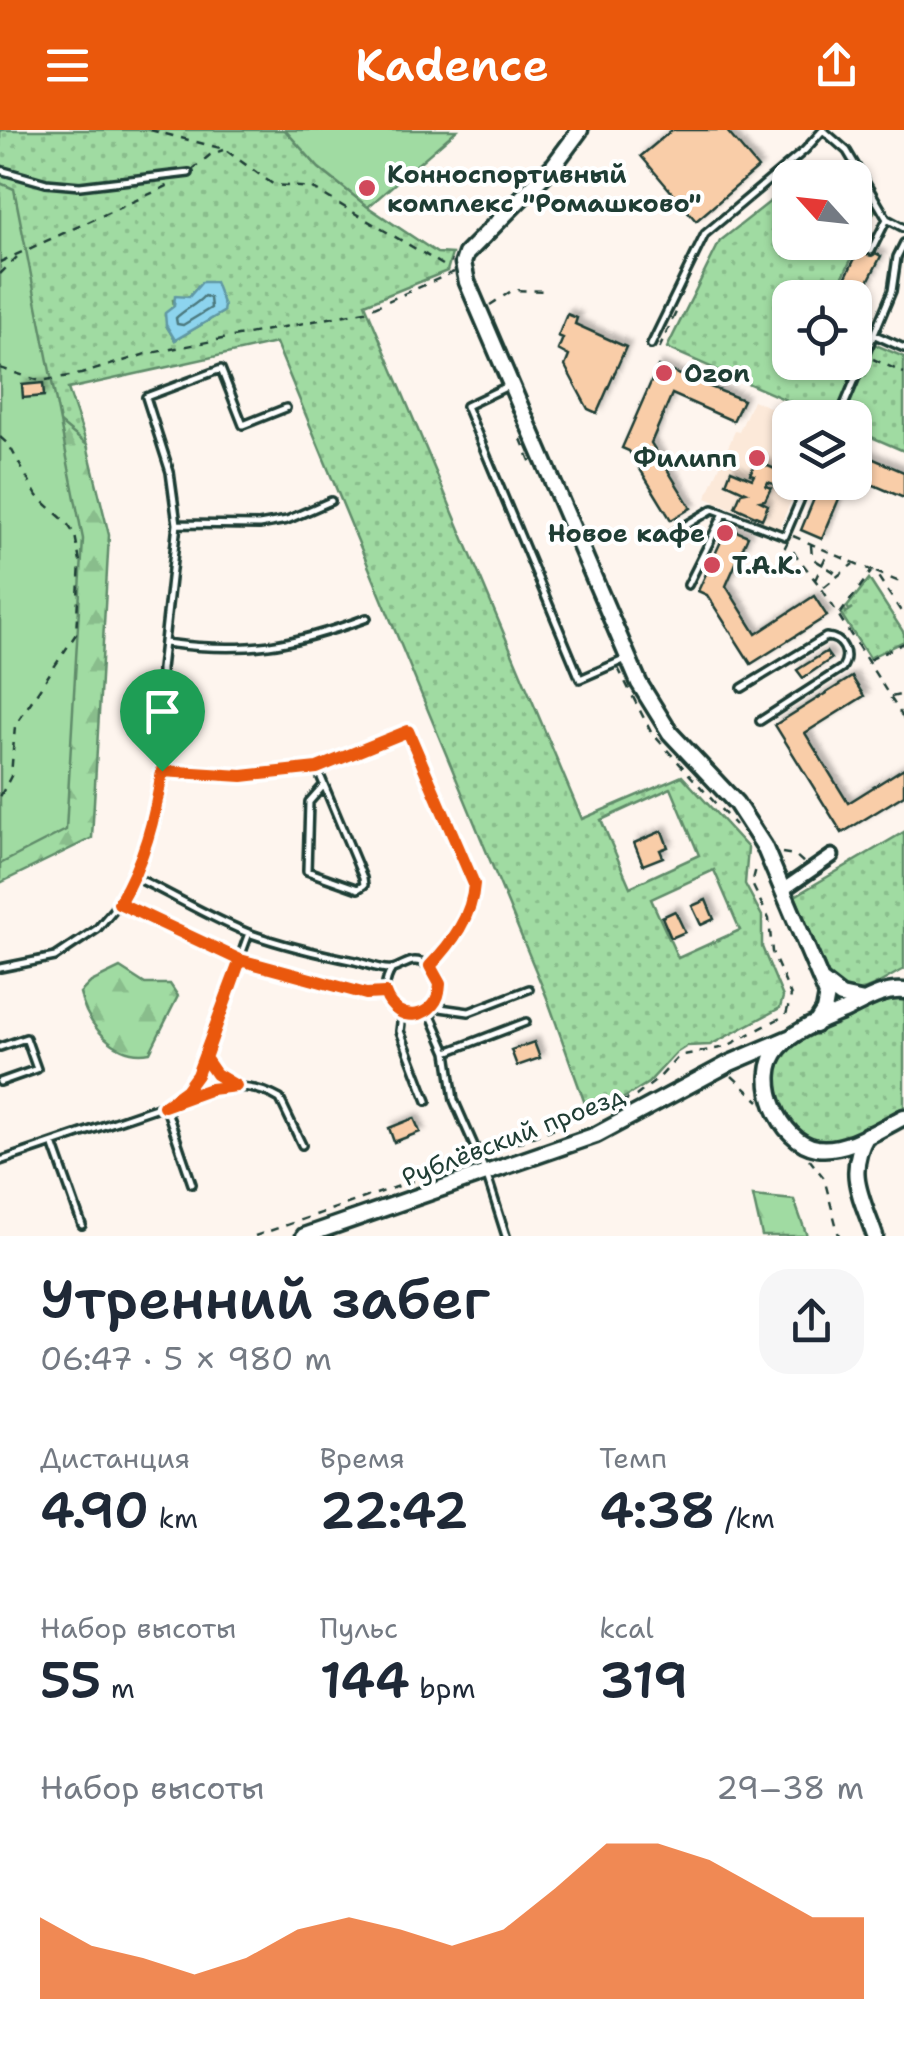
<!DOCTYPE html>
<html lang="ru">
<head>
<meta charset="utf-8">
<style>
	body { margin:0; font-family:"Shantell Sans",sans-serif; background:#f6f6f7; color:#1f2937; height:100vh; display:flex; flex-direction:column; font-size:38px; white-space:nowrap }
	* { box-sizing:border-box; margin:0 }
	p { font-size:32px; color:#747a83 }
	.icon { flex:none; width:55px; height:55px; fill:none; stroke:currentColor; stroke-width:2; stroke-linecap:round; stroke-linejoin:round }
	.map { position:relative; height:1106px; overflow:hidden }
	.side { display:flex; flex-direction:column; background:#fff; flex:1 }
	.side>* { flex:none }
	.needle { width:65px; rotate:297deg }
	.controls { position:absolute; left:772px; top:30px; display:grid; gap:20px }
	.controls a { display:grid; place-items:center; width:100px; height:100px; border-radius:20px; background:#fff; box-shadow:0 2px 8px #0004; font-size:50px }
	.pin { position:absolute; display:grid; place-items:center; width:85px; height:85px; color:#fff; margin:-102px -42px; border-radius:50% 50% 50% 0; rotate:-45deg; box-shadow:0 0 10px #0007 }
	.pin .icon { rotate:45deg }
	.round { display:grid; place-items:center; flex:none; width:105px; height:105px; border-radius:30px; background:#f6f6f7 }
	.overview { display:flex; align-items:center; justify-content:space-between; height:170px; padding:0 40px }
	h1 { font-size:55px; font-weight:600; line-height:75px }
	.metrics { display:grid; grid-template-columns:repeat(3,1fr); gap:15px; height:170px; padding:10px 40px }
	.metrics div { display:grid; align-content:center }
	.metrics b { font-size:50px; font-weight:600 }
	.metrics small { font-size:28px; font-weight:400 }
	.metrics p { font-size:28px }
	.chart { height:280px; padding:20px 40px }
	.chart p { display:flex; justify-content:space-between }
	.chart svg { width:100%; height:180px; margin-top:10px; fill:#ea580c; opacity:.7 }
	header { display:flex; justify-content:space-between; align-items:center; height:130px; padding:0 40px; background:#ea580c; color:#fff; font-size:45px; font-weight:600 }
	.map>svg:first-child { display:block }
	.built { fill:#fce9d9 }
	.grass { fill:url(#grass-dots); stroke:#608c6b; stroke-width:2.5; fill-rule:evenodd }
	.forest { fill:url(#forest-firs); stroke:#608c6b; stroke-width:2.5 }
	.park { fill:#a0dba2; stroke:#608c6b; stroke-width:2.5 }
	.water { fill:#8dd4ee; stroke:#6198a4; stroke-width:2.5 }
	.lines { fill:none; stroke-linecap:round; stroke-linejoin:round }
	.shore { stroke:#4b797e; stroke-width:2.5 }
	.building { fill:#f9cda8; stroke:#1f3d34; stroke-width:2.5; filter:url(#shadow) }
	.service-casing { stroke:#1f3d34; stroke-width:12 }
	.minor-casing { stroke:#1f3d34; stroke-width:19 }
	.tertiary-casing { stroke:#1f3d34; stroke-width:21 }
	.path { stroke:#1f3d34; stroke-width:2.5; stroke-dasharray:8 8; stroke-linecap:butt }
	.service { stroke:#fff; stroke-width:5 }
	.minor { stroke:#fff; stroke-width:11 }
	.tertiary { stroke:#fff; stroke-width:14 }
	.route-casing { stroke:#fff; stroke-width:20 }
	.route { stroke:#ea580c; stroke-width:12 }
	.poi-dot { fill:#d1495b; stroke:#fff; stroke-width:4 }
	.labels { text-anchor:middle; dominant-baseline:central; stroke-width:8; stroke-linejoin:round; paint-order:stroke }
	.poi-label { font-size:25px; font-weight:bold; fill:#1f3d34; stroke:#fff; text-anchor:start }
	.street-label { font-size:25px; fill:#1f3d34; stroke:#fff }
</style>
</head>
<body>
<header><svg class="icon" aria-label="menu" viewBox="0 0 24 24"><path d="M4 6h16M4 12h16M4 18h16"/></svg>Kadence<svg class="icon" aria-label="share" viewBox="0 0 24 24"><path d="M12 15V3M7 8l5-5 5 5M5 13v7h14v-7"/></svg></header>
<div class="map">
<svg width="904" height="1106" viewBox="0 0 904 1106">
	<defs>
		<pattern id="grass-dots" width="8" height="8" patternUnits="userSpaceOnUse" patternTransform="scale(2.5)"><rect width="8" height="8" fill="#a0dba2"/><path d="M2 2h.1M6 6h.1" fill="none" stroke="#89bd8c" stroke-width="1.8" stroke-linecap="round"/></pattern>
		<pattern id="forest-firs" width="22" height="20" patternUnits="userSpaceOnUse" patternTransform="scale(2.5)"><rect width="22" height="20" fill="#a0dba2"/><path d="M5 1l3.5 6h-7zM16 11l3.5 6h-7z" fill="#89bd8c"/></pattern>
		<filter id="shadow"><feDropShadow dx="4.5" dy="-4.5" stdDeviation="2.5" flood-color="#0004"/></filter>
	</defs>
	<rect width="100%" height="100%" fill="#fef5ee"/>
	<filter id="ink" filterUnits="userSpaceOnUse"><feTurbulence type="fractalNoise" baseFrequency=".01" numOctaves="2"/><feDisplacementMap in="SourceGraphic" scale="20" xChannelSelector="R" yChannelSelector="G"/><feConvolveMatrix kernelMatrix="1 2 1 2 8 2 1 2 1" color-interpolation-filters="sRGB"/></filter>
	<g filter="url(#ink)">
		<path class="built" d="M753 270 792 287 790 352 799 353 779 398 706 368 735 301 739 302Z"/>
		<path class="grass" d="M0 0H285L319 38 368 77 437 123 452 124 447 141 365 174 582 689 682 646 748 718 745 754 762 786V817L783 867 780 878 710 915 687 916 676 923 648 953 624 968 588 982 547 868 276 213 68 259 87 315 0 252ZM199 156 223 182 175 210 166 195 171 178 174 176 173 170 189 167ZM671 658 699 725 630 757 601 690ZM714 740 740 800 678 828 651 769Z
			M772 70V100L790 108V112H855V74L876 78 833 167 790 168V232H855V206L904 227V321L855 300V288L825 287 667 218 720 111Z
			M869 449 904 503V511L869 528 841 484 845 479 846 483 853 478 849 480 847 477Z
			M904 702V839C876 853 859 873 831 851L795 766Z
			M887 869 904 870V981C885 990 862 1007 841 1011 799 1021 759 967 780 930 791 908 862 875 887 869Z"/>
		<path class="forest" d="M0 278 59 292 87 315 109 405 92 708 0 753Z
			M120 838 145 854H170L178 866 150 922C115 929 87 895 80 863L91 852Z
			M753 1066 794 1070 807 1106H762Z"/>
		<path class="park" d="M285 0H457L368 77 319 38Z
			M0 53 14 59 83 409 66 700 0 734Z"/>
		<path class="water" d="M202 152H215L224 176 223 182 175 210 166 195 165 183 174 176 175 166 189 167Z"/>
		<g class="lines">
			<path class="shore" d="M204 166 210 168 211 178 183 195 177 194 176 188C185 179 195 176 204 166Z"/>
		</g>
		<path class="building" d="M672 0H726L758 38 696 91 641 26Z
			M861 116 881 126 856 175 855 168 837 165Z
			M567 184 577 188 575 194 626 217 597 283 588 279 565 236 569 226 558 220 563 208 558 206Z
			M658 236 743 270 733 291 672 264 651 313 691 378 671 390 629 321 622 318Z
			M43 253 44 266 23 268 22 255Z
			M855 321 904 342V368L855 347Z
			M756 331 782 342 776 355 768 352 766 356 771 358 765 370 760 371 768 375 762 389 735 377 741 363 746 362 726 353 731 340 752 349 754 345 750 344Z
			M821 352H846L822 409 801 400Z
			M724 396 748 406 726 456 756 504 814 466 827 486 751 534 707 465 698 461 723 407 720 406Z
			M826 522 831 529 803 548 797 540Z
			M852 547 864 566 805 603 848 673 904 638V665L842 703 775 595Z
			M662 701 668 717 660 720 663 727 643 735 634 713Z
			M706 770 714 789 701 795 692 776Z
			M675 781 685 802 671 808 662 787Z
			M534 912 540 928 517 936 511 920Z
			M414 988 420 1002 394 1012 389 998Z"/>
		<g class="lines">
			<defs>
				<path id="service" d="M823 0 847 21 887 89 871 121
					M0 40 46 53 80 56 189 43
					M887 89 904 98
					M875 205 904 218
					M651 215 705 104 805 20 823 0
					M510 255 466 276 580 549 626 529
					M840 285 892 161 897 127 904 113
					M724 383 785 406 808 352
					M177 394 259 395 287 390 331 371
					M663 409 713 379 724 383 688 455
					M165 513C247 524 291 516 367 488
					M742 558 826 507C843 508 851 524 842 538L760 591
					M317 638 363 748 364 755 358 759 307 741 309 672 324 655
					M162 641 243 646 317 638 408 601 474 754C472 787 452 813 430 837
					M135 747C173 765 212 789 251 804 285 816 320 824 355 831 364 833 383 841 392 839 405 836 412 825 427 835 441 843 444 861 435 874 414 904 369 874 392 839
					M119 773 240 830 366 864 384 863
					M0 838 55 827 97 799 119 773 135 747 155 690 162 641 161 539 177 394 170 342 146 267 221 239 243 295 286 278
					M433 877 469 882 529 859
					M429 881 447 922 454 970 486 1043 506 1106
					M402 885 400 901 427 971
					M0 917 26 908 37 939 0 952
					M447 922 526 892
					M205 928 215 944 235 956
					M53 1013 82 1095
					M0 1031 211 959C238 956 256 955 280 969L302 1015
					M192 1054 165 975 186 960 197 945 249 803"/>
				<path id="minor" d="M784 759 832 726"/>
				<path id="tertiary" d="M580 0 554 35 466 124 463 133 467 152 639 553 670 603 736 673 764 716 827 865 824 881 815 895
					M823 852 841 866 864 871
					M904 861C882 859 865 871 846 880 824 890 795 899 779 918 753 947 779 1012 817 1018 847 1022 878 1000 904 987
					M867 1005C845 1043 862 1068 875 1106
					M304 1106 596 1005 730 933 789 908"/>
			</defs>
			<use href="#service" class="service-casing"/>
			<use href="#minor" class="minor-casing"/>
			<use href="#tertiary" class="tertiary-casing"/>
			<path class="path" d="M150 0 224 19 274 55 312 58 443 135 452 131
				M192 40 210 25 223 20
				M0 132 174 53
				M0 144 20 124
				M490 175 513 160 546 161
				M659 219 677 180
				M873 229 904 243
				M0 238 40 251 81 244 146 224 365 181 454 142
				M0 307 9 315 37 366 66 392 75 405 80 432 76 504 15 596 11 646 0 667
				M521 309 533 338
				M793 406 875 442 904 486
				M788 411 785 417 792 420 822 459 904 589
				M811 415 812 428 839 445
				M876 442 904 454
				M815 450 828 422
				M824 457 853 434
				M840 484 871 442
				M869 530 904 513
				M618 538 651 602 735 695
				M891 567 904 564
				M782 723 795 725 805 734
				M732 946 759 971
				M487 1025 636 966 658 949 679 926 725 917 786 885 791 866 772 822 769 789 752 754 757 734
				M809 1029 824 1048 839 1106
				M255 1106 471 1031"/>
			<use href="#service" class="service"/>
			<use href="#minor" class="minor"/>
			<use href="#tertiary" class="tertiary"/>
		</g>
	</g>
	<g class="lines" filter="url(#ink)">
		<defs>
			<path id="route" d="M162 641C155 689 144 731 119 773L240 830 197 945 186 960 164 976 211 959 236 956 216 944 205 928 240 830 366 864 385 863C397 897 439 889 440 854L430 836C452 813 472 786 474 754L408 601 317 638 242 646 162 641"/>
		</defs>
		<use href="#route" class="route-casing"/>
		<use href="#route" class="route"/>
	</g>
	<g class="poi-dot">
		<circle cx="367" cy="58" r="10"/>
		<circle cx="664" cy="243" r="10"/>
		<circle cx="757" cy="328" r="10"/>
		<circle cx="725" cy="403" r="10"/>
		<circle cx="712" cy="435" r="10"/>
	</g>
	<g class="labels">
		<g class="poi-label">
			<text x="387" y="44">Конноспортивный<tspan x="387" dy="29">комплекс "Ромашково"</tspan></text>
			<text x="684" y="243">Ozon</text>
			<text x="737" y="328" text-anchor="end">Филипп</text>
			<text x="705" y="403" text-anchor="end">Новое кафе</text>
			<text x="732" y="435">Т.А.К.</text>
		</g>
		<g class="street-label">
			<text transform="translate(513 1006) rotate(-21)">Рублёвский проезд</text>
		</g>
	</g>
</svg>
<div class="controls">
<a><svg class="needle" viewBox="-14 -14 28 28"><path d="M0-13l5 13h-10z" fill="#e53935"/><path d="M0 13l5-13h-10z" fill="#747a83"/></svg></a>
<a><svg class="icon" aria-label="locate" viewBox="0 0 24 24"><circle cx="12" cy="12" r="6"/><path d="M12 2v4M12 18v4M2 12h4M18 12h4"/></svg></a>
<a><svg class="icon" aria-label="layers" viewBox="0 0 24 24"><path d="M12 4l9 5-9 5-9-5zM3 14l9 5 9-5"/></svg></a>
</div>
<div class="pin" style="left:162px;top:641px;background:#1e9e55"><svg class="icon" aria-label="arrive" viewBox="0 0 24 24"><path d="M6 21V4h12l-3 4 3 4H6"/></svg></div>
</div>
<section class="side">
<div class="overview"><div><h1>Утренний забег</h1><p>06:47 · 5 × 980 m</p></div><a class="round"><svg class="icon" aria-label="share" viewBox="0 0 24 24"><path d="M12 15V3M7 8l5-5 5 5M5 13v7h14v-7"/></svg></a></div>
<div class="metrics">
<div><p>Дистанция</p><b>4.90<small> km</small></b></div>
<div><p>Время</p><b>22:42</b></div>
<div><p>Темп</p><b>4:38<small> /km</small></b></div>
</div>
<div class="metrics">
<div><p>Набор высоты</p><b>55<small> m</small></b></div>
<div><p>Пульс</p><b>144<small> bpm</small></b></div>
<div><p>kcal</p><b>319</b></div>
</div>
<div class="chart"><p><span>Набор высоты</span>29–38 m</p>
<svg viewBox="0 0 160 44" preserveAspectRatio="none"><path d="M0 44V24L10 31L20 34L30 38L40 34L50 27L60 24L70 27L80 31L90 27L100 17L110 6L120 6L130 10L140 17L150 24L160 24V44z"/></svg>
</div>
</section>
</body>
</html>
